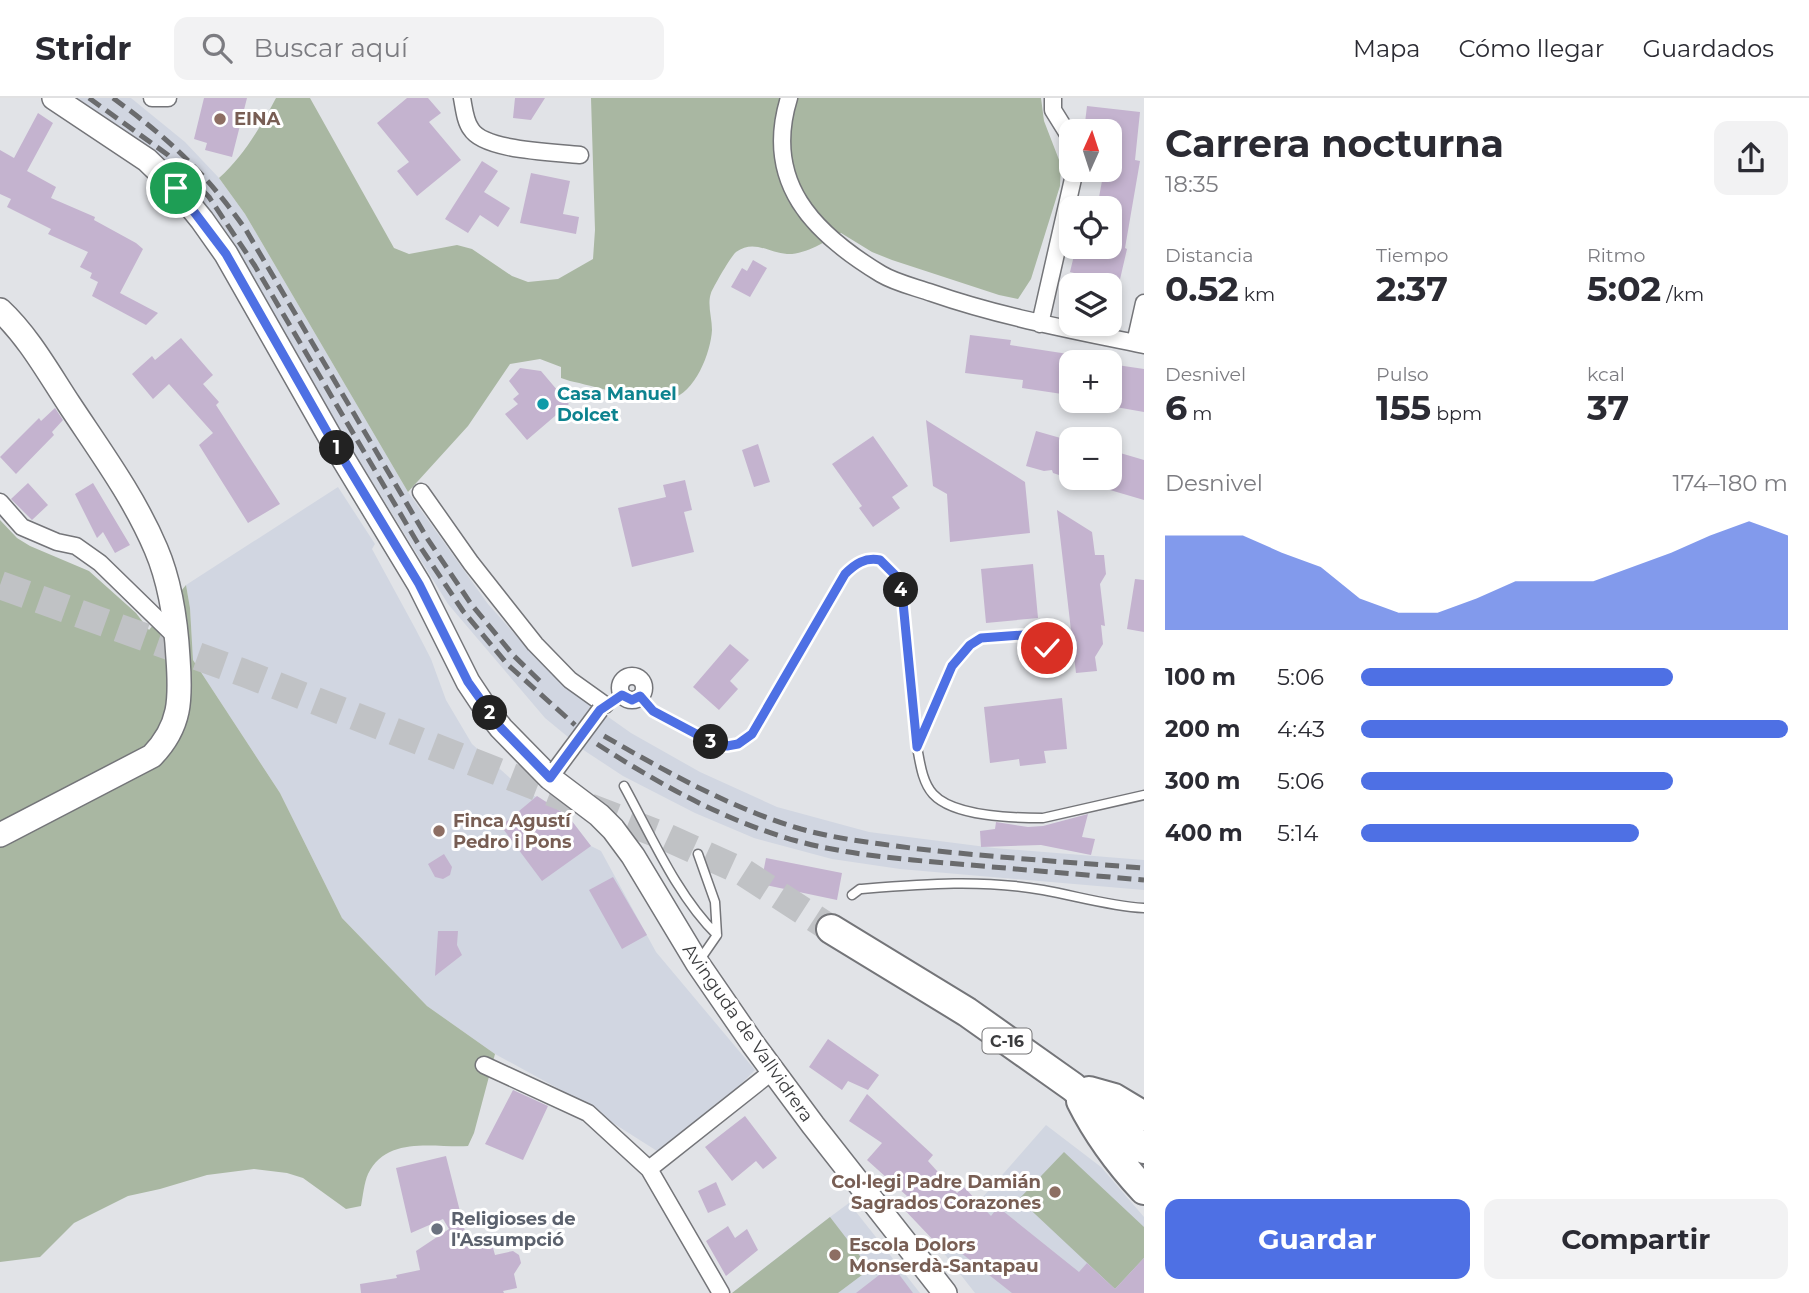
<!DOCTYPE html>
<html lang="es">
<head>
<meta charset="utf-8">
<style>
	body { margin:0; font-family:Montserrat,sans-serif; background:#f2f2f3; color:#2b2b33; height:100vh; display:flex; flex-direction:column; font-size:26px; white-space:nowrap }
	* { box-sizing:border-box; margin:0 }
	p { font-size:23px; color:#7c7c81 }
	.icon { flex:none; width:38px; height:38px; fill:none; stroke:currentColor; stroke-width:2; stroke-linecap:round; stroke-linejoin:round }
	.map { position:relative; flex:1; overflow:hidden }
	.side { display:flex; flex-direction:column; background:#fff; width:665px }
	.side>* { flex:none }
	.needle { width:46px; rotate:3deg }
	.controls { position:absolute; left:1059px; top:21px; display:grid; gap:14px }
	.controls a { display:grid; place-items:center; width:63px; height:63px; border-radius:14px; background:#fff; box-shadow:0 4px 10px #0003; font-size:35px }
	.pin { position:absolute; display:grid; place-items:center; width:60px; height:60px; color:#fff; margin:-30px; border:4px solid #fff; border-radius:50%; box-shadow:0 2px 7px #0007 }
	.km { position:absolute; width:35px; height:35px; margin:-18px; border-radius:50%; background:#222; color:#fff; font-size:19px; line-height:35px; text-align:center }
	.round { display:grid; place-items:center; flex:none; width:74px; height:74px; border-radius:14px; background:#f2f2f3 }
	.overview { display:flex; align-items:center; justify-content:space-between; height:119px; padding:0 21px }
	h1 { font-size:38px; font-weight:700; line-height:52px }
	.stats { display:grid; grid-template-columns:repeat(3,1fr); gap:10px; height:119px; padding:7px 21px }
	.stats div { display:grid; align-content:center }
	.stats b { font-size:35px; font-weight:700 }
	.stats small { font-size:19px; font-weight:400 }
	.stats p { font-size:19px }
	.chart { height:196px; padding:14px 21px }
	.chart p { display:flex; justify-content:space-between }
	.chart svg { width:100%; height:126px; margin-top:7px; fill:#4e70e4; opacity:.7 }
	.cta { display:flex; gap:14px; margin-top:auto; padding:14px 21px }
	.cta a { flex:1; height:80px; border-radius:14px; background:#4e70e4; color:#fff; font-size:28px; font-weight:700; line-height:80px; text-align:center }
	.cta a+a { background:#f2f2f3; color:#2b2b33 }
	ul { padding:0 21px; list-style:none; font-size:23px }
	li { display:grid; grid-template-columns:112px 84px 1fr; align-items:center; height:52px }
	li i { height:18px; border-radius:9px; background:#4e70e4 }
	header { display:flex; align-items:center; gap:42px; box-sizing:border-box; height:98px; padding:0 35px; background:#fff; border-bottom:2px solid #e1e1e2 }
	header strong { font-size:33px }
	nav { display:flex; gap:38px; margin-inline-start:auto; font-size:24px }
	.search { width:490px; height:63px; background:#f2f2f3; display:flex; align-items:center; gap:18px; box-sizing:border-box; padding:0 24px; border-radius:14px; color:#7c7c81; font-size:26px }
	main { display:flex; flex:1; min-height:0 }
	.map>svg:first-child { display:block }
	.built { fill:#d1d6e1 }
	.green { fill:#a9b7a2 }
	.building { fill:#c4b3cf }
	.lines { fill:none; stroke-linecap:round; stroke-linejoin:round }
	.highway-tunnel { stroke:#c0c2c5; stroke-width:28; stroke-dasharray:28 14; stroke-linecap:butt }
	.lane-casing { stroke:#747579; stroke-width:11 }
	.street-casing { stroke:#747579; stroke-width:19 }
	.secondary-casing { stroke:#747579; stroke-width:26 }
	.highway-casing { stroke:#747579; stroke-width:32 }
	.lane { stroke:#fff; stroke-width:8 }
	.street { stroke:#fff; stroke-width:16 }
	.secondary { stroke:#fff; stroke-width:23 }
	.highway { stroke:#fff; stroke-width:28 }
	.rail { stroke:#6a6b6d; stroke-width:5; stroke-dasharray:14 7; stroke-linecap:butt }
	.street-bridge-casing { stroke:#747579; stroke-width:19; stroke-linecap:butt }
	.street-bridge { stroke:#fff; stroke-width:16 }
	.route-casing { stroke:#fff; stroke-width:14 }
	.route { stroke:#4e70e4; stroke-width:9 }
	.education-dot { fill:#8d6e63; stroke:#fff; stroke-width:2.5 }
	.culture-dot { fill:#0f9aa8; stroke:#fff; stroke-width:2.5 }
	.worship-dot { fill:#6b7280; stroke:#fff; stroke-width:2.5 }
	.labels { text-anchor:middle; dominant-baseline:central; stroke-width:6; stroke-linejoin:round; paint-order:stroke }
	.shield { fill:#fff; stroke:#767678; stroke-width:2 }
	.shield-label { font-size:16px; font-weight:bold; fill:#3b3c3e }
	.education-label { font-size:18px; font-weight:bold; fill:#785e54; stroke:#fff; text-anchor:start }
	.culture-label { font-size:18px; font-weight:bold; fill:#0d838f; stroke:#fff; text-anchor:start }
	.street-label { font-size:18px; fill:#3b3c3e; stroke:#fff }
	.worship-label { font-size:18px; font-weight:bold; fill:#5b616d; stroke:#fff; text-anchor:start }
</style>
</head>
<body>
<header>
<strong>Stridr</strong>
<div class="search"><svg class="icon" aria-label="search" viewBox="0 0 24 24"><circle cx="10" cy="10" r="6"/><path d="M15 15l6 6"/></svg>Buscar aquí</div>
<nav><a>Mapa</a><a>Cómo llegar</a><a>Guardados</a></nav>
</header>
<main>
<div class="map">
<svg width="1144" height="1195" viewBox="0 0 1144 1195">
	<rect width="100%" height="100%" fill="#e1e3e7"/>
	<path class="built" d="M77 0H131L185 44 219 80 245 116 408 394 488 506 534 558 580 599 631 635 700 674 777 709 869 734 994 750 1144 762V792L900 771 832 761 754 740 695 715 623 678 585 653 545 620 448 506 365 372 261 198 165 64 110 22Z
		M338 389 375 446 372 451 415 530 431 561 446 602 472 646 521 690 568 718 591 748 601 753 656 854 755 972 740 987 657 1053 561 992 495 956 427 908 342 820 280 695 193 562 190 510 186 487Z
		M1046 1027 1101 1069 1144 1119V1195H975L939 1149Z
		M849 1105 920 1195H732L830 1119Z"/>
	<path class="green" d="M276 0H310L394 150 409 156 457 147 472 151 512 178 528 184 558 181 593 161 595 132 591 0H1041L1044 23 1061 67 1060 88 1031 181 1018 201 999 197 892 162 872 154 841 135C826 143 805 157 787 156 769 155 754 141 736 154 731 158 714 188 711 195 707 206 712 220 712 232 711 254 695 296 670 301 646 305 595 288 570 283L561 280V269L540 261 510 266 468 328 408 394 245 116 219 80C243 59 261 28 276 0Z
		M0 422 17 440 30 448 89 473 136 515 149 532 186 487 190 510 193 562 280 695 342 820 427 908 495 956 474 1035 468 1048C434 1050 387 1037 368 1076 364 1085 363 1098 361 1108L346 1111 303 1080 287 1075 254 1071 207 1077 160 1091 128 1098 74 1125 40 1159 0 1164Z
		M1064 1054 1144 1129V1160L1115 1191 1019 1101Z
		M830 1119 870 1171 838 1195H732Z"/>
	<path class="building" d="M204 0H247L232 59 205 52 207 45 194 41Z
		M407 0H428L441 15 429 24 461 62 417 98 397 73 409 64 377 25Z
		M515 0H545L531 22 513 20Z
		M1087 8 1140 14 1135 62 1140 63 1125 150 1127 151 1118 190 1110 189V184L1070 174 1076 149H1110V110H1097L1104 72H1110V33H1084Z
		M38 15 53 25 27 73 56 89 51 100 95 119 94 122 136 145 143 151 120 195 158 215 146 227 92 198 98 184 90 180 92 175 80 169 88 154 48 136 51 131 7 109 11 101 0 96V52L14 60Z
		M482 63 498 73 484 94 510 110 498 129 480 117 468 135 445 121Z
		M531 75 570 83 563 116 579 119 576 136 520 125Z
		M753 162 767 170 750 199 731 189 742 170 747 173Z
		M970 237 1011 242 1010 247 1068 256 1062 296 1022 290 1023 282 965 275Z
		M181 240 213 277 203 286 219 304 216 307 280 406 248 425 199 347 213 335 169 286 153 301 132 276 152 258 155 262Z
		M1110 266 1144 271V314L1110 308Z
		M520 270 541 273 569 306 527 342 505 316 518 306 513 301 519 296 509 283Z
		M55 310 63 322 52 334 54 337 16 376 0 359 39 320 41 323Z
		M926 322 1025 384 1030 435 950 444 947 396 933 388Z
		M1036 333 1071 343V381L1053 375 1052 372 1044 373 1026 368Z
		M873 338 908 388 892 399 900 410 873 429 859 410 862 408 832 366Z
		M758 346 770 384 754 389 742 352Z
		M1110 352 1144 362V402L1110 392Z
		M685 382 692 412 684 414 694 454 632 469 618 410 666 399 663 387Z
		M28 385 48 407 32 422 11 401Z
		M93 385 130 447 115 455 103 434 97 440 75 396Z
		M1057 412 1092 434 1095 457H1104L1106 476 1100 486 1105 528 1101 527 1103 546 1095 559 1097 573 1076 575Z
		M1033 466 1038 520 986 525 981 471Z
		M1135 481 1144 482V534L1127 531Z
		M730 546 749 562 730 583 738 591 719 612 693 589Z
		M1062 600 1067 651 1044 653 1046 665 1020 668 1019 661 990 665 984 609Z
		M537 698 568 718 591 748 542 783 501 728Z
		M1088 716 1082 739 1095 741 1091 757 1041 747 981 749 980 733 995 731 996 724 1028 729 1043 728Z
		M444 756 452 769 450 777 443 781 435 779 428 766Z
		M766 760 842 775 837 802 761 786Z
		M613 779 647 837 622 851 589 792Z
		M438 833H458L457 847 462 857 435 878Z
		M828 941 879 977 868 992 848 983 842 992 809 969Z
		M513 992 548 1008 523 1062 485 1046Z
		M867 996 933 1057 928 1063 957 1095 964 1089 991 1118 998 1109 1079 1174 1087 1165 1115 1191 1144 1160V1195H1012L942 1140 936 1145 899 1106 907 1098 867 1062 882 1045 849 1023Z
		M745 1018 777 1060 763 1071 756 1063 732 1083 705 1049Z
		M446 1058 469 1149 475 1147 476 1151 492 1146 495 1157 513 1153 519 1157 521 1165 514 1176 517 1190 503 1193 504 1195H361L360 1186 397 1180 396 1177 420 1172 416 1153 449 1131 443 1121 411 1135 396 1070Z
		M716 1084 726 1107 708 1115 698 1093Z
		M728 1128 735 1140 747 1131 758 1152 726 1178 706 1143Z
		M892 1167 913 1195H856Z"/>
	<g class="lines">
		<path class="highway-tunnel" d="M0 487 244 575 666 739 743 774 831 831"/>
		<defs>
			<path id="lane" d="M640 598 653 613 714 646 727 648 738 646 752 637 845 476C855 466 865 459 880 462L896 478 902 494 917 649C920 664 922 684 933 696 954 719 1014 720 1043 720L1144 697
				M918 647 952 568 970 547 981 540 1023 537 1047 550
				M624 688C651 737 677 798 717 837
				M698 756 715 804 717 837 699 863
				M852 797 860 791C923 786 981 781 1043 792 1077 798 1109 808 1144 810"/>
			<path id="street" d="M152 0H168
				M462 0C464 10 465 23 471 31 484 53 555 54 580 57
				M789 0C763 84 813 135 881 176 896 185 915 189 932 195 1001 219 1073 232 1144 247
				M1053 0V12L1071 41
				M1040 226 1075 72
				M1135 245 1144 205
				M421 394 471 465 535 546 570 582 605 607
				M0 404 22 429 57 444 76 448 100 465 177 540
				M620 590a12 12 0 1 1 24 0a12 12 0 1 1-24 0Z
				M484 967 588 1015 649 1071 721 1195
				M649 1071 774 972"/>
			<path id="secondary" d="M54 0 147 62 176 90 202 122 226 156 330 339 419 486 468 584 484 608 501 630 550 680 599 717 613 731 633 758 698 866 753 946 813 1027 945 1195
				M0 212C28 238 48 274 69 306 100 353 134 399 156 451 171 486 176 524 178 560 181 601 181 628 152 658L0 737"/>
			<path id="highway" d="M831 831 967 914 1073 989 1144 1051
				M1089 993 1114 1000 1144 1018
				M1081 1003C1098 1037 1119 1065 1144 1092"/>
		</defs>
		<use href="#lane" class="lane-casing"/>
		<use href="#street" class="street-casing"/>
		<use href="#secondary" class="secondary-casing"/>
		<use href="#highway" class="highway-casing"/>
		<use href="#lane" class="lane"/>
		<use href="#street" class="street"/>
		<use href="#secondary" class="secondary"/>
		<use href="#highway" class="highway"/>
		<path class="rail" d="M89 0 168 57 209 99 255 168 417 444 463 513 508 567 575 627
			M113 0C168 40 206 75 246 132L427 440 471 506 514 558 544 587
			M604 638C667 674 730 710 801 731 836 741 874 745 911 750 988 759 1066 764 1144 770
			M597 646C659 686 725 723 797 743 852 758 912 762 970 767 1028 772 1086 777 1144 782"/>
		<defs>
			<path id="street-bridge" d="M557 670 600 612"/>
		</defs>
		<use href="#street-bridge" class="street-bridge-casing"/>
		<use href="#street-bridge" class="street-bridge"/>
	</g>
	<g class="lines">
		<defs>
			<path id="route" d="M176 90 226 156 330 339 419 486 468 584 501 630 550 680 600 612 622 597 632 602 640 598 653 613 715 646 727 648 738 646 752 636 845 476C855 466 865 459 880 462L896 478 902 494 917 649 952 568 970 547 981 540 1023 537 1047 550"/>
		</defs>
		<use href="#route" class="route-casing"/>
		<use href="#route" class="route"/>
	</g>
	<g class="education-dot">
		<circle cx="220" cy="21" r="7"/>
		<circle cx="439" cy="733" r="7"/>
		<circle cx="1055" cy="1094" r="7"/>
		<circle cx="835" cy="1157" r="7"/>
	</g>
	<circle class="culture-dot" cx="543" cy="306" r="7"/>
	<circle class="worship-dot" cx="437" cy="1131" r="7"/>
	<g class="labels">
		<rect class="shield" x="982.5" y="930.5" width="49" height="25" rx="5"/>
		<g class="shield-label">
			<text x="1007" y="943">C-16</text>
		</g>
		<g class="education-label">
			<text x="234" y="21">EINA</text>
			<text x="453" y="723">Finca Agustí<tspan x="453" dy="21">Pedro i Pons</tspan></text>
			<text x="1041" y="1084" text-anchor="end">Col·legi Padre Damián<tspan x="1041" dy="21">Sagrados Corazones</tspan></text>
			<text x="849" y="1147">Escola Dolors<tspan x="849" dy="21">Monserdà-Santapau</tspan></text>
		</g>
		<g class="culture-label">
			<text x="557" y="296">Casa Manuel<tspan x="557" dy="21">Dolcet</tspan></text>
		</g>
		<g class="street-label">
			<text transform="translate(748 935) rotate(55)">Avinguda de Vallvidrera</text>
		</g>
		<g class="worship-label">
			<text x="451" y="1121">Religioses de<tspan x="451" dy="21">l'Assumpció</tspan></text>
		</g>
	</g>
</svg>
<div class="controls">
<a><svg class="needle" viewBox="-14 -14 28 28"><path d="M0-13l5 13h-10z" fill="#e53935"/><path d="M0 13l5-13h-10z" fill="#7c7c81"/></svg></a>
<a><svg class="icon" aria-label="locate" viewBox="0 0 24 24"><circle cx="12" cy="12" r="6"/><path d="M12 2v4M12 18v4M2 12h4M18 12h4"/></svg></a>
<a><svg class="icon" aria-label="layers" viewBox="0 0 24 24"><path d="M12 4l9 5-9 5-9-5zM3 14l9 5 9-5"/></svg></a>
<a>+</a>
<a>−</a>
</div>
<div class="pin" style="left:176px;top:90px;background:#1e9e55"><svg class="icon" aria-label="arrive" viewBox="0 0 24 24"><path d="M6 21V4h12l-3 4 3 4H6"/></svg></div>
<div class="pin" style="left:1047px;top:550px;background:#d93025"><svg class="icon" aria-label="check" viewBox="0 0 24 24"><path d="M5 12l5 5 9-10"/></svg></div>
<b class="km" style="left:337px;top:350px">1</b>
<b class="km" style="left:490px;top:615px">2</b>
<b class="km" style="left:711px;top:644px">3</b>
<b class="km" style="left:901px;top:492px">4</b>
</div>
<section class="side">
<div class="overview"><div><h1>Carrera nocturna</h1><p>18:35</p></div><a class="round"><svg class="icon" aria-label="share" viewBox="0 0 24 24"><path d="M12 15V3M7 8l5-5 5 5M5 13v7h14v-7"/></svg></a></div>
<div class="stats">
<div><p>Distancia</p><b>0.52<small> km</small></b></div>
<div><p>Tiempo</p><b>2:37</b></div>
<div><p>Ritmo</p><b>5:02<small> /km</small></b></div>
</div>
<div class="stats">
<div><p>Desnivel</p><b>6<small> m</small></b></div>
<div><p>Pulso</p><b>155<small> bpm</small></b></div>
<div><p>kcal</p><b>37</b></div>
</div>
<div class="chart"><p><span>Desnivel</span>174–180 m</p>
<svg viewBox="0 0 160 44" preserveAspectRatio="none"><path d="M0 44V11L10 11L20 11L30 17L40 22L50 33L60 38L70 38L80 33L90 27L100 27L110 27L120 22L130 17L140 11L150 6L160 11V44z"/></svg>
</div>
<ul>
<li><b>100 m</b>5:06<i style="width:73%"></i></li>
<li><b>200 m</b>4:43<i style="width:100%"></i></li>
<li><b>300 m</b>5:06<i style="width:73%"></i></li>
<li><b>400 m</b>5:14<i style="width:65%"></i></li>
</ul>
<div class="cta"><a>Guardar</a><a>Compartir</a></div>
</section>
</main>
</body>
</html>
